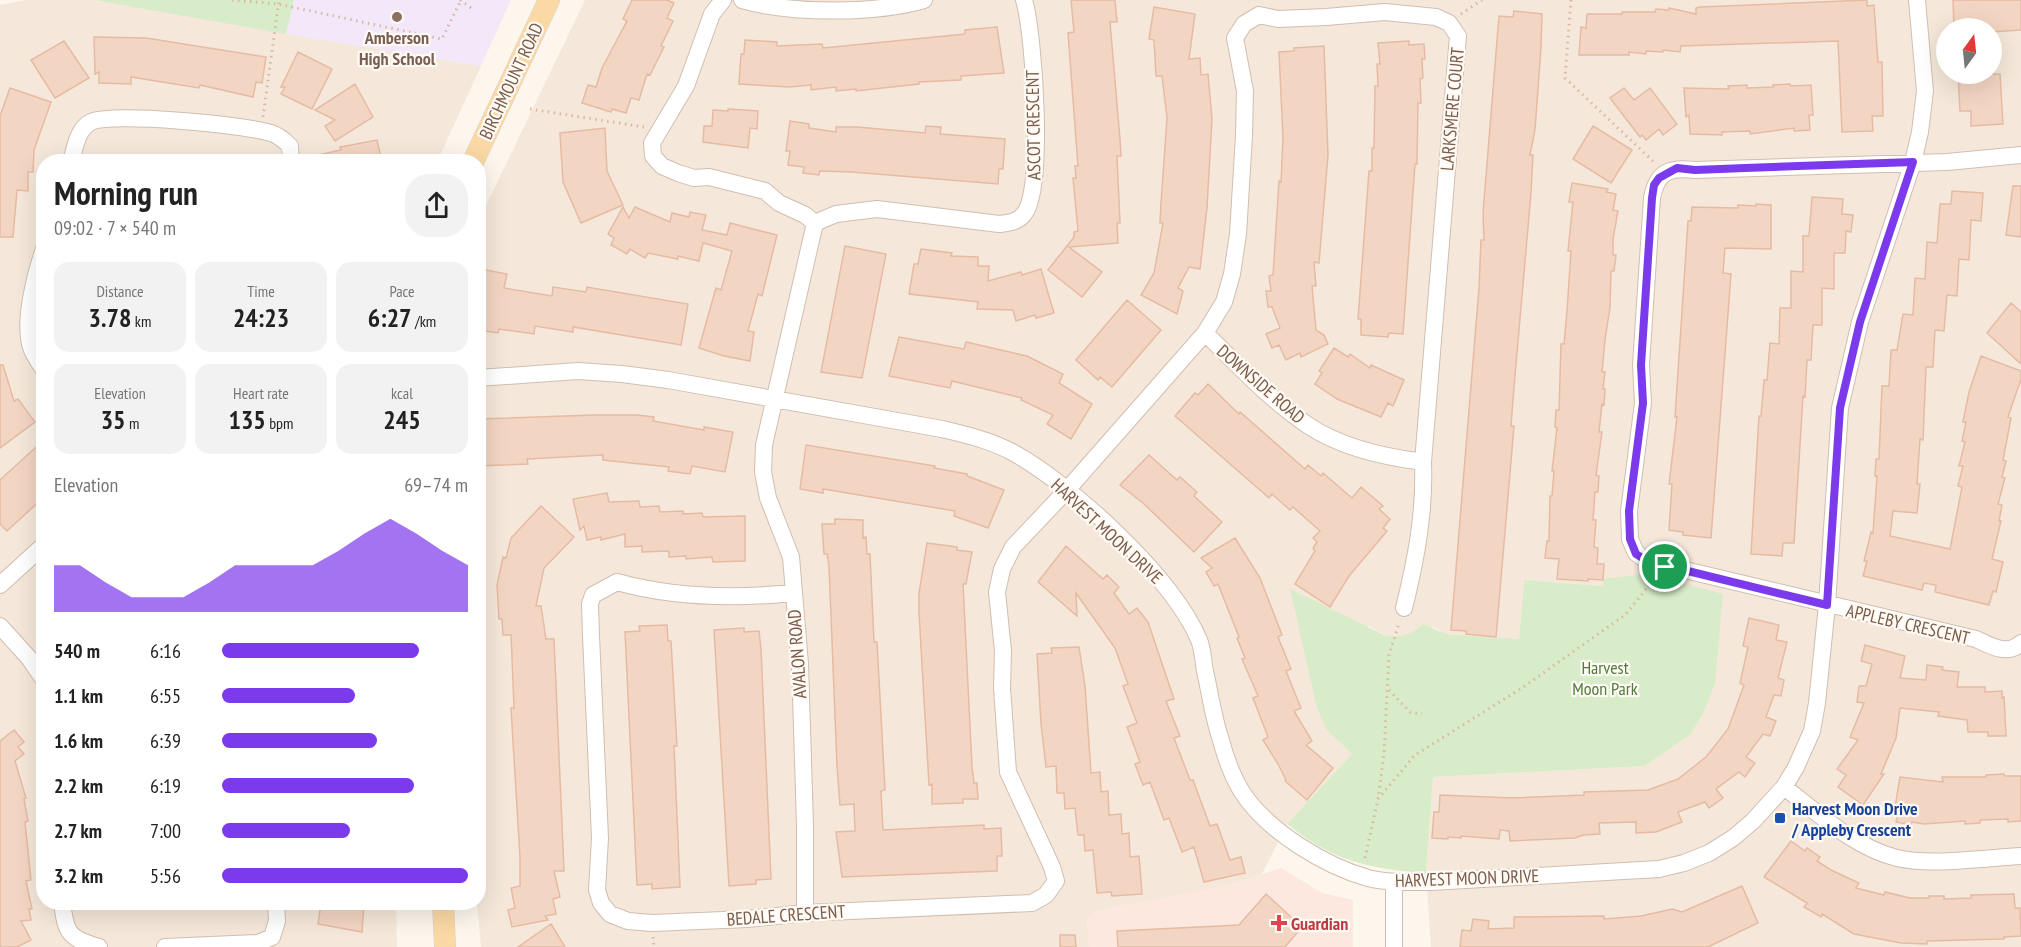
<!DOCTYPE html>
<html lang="en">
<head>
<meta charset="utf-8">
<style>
	body { margin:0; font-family:"PT Sans Narrow",sans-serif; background:#f2f2f2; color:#222; height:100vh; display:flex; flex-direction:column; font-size:22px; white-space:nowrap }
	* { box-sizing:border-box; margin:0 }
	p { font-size:20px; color:#767676 }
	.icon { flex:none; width:33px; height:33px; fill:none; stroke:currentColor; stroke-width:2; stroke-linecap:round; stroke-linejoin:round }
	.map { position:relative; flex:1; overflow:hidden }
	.sheet { position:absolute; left:36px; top:154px; width:450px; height:756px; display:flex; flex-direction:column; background:#fff; border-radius:24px; box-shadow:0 6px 24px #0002 }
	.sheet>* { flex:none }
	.needle { width:39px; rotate:15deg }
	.controls { position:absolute; left:1936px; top:18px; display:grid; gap:12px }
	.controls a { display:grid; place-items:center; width:66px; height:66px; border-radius:50%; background:#fff; box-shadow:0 6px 24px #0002; font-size:30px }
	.pin { position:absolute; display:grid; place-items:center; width:51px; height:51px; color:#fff; margin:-26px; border:3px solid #fff; border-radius:50%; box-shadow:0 2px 6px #0007 }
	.round { display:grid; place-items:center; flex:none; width:63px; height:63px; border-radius:24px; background:#f2f2f2 }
	.headline { display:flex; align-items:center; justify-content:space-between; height:102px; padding:0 18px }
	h1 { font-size:33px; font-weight:800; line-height:45px }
	.figures { display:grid; grid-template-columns:repeat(3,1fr); gap:9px; height:102px; padding:6px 18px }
	.figures div { display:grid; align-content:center; border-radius:15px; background:#f2f2f2; text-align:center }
	.figures b { font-size:26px; font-weight:800 }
	.figures small { font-size:16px; font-weight:400 }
	.figures p { font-size:16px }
	.chart { height:168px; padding:12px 18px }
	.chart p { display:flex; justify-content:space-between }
	.chart svg { width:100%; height:108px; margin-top:6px; fill:#7c3aed; opacity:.7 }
	ul { padding:0 18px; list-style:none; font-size:20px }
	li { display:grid; grid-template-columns:96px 72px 1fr; align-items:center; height:45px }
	li i { height:15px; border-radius:8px; background:#7c3aed }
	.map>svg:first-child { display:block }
	.residential { fill:#f5e8da; fill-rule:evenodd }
	.commercial { fill:#fde8e0 }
	.education { fill:#f3e8fa }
	.green { fill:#d8ecc9 }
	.building { fill:#f3d5c3; stroke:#e6bba3; stroke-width:1.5 }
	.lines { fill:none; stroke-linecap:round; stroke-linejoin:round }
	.minor-casing { stroke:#d1beb0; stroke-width:18 }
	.major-casing { stroke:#dad1cd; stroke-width:22 }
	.path { stroke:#d9b8a5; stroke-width:3; stroke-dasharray:1.5 4.5; stroke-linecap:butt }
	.minor { stroke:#fff; stroke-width:16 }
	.major { stroke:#fbd9a5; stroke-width:21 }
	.route-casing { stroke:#fff; stroke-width:12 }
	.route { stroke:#7c3aed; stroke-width:8 }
	.education-dot { fill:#8d6e63; stroke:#fffaf3; stroke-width:2 }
	.transit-dot { fill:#1a4fb4; stroke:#fffaf3; stroke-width:2 }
	.health-dot { fill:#e0444e; stroke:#fffaf3; stroke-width:2 }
	.labels { text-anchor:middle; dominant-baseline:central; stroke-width:4.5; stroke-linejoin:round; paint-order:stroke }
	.education-label { font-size:18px; font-weight:bold; fill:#785e54; stroke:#fffaf3 }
	.street-label { font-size:18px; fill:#7a5c4d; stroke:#fffaf3 }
	.park-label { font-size:18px; fill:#537a41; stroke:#fffaf3 }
	.transit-label { font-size:18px; font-weight:bold; fill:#164399; stroke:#fffaf3; text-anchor:start }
	.health-label { font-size:18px; font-weight:bold; fill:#be3a42; stroke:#fffaf3; text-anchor:start }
</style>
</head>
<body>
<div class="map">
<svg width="2021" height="947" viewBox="0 0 2021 947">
	<rect width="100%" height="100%" fill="#fdf6ec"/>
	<path class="residential" d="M26 0H94L481 66 437 162H44V903H396L397 947H0V5Z
		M585 0H2021V947H1431L1426 873 1433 777 1645 766 1691 734 1704 712 1715 684 1662 579 1646 574 1604 586 1524 580 1519 639 1446 634 1433 627 1402 637 1386 636 1368 626 1327 730 1352 754 1287 824 1262 874 1231 885 1087 919 1089 947H481L477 903 479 226 481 216ZM1947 28H1992V74H1947Z"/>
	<path class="commercial" d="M1281 868 1322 893 1353 900V947H1089L1087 919 1093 911 1231 885Z"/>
	<path class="education" d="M294 0H511L481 66 286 34Z"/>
	<path class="green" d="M94 0H294L286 34Z
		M1646 574 1723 594 1715 684 1704 712 1691 734 1645 766 1433 777 1426 873C1368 869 1333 861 1287 824L1352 754 1327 730 1317 708 1290 589 1386 636C1402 637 1411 635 1423 624L1446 634 1519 639 1524 580 1603 586 1604 579Z"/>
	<path class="building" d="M632 0H667L674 3 667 18 673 21 661 46 664 47 650 75 647 74 639 100 631 98 626 113 612 109 611 112 582 103 588 85 596 87 602 68 627 21 623 19Z
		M1071 0H1115L1117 22H1110L1120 139 1121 156H1117L1120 223H1117L1118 243 1069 247 1102 272 1082 297 1048 270 1074 237V232L1078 231 1073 178H1076L1075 166H1078L1068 33 1074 32Z
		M1867 0V6L1874 5 1878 62H1882L1883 116H1872L1873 131 1842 132 1838 41 1681 46 1680 52 1663 50V52L1646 51V54L1629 52V55H1579L1581 27 1586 28 1587 14H1622V12H1655L1656 9 1669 10V8L1696 14V8L1700 7Z
		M1953 0H2021V30L1992 32V28H1954Z
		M1154 7 1195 14 1189 59 1200 58 1201 75 1208 74 1212 119 1207 208 1200 269 1189 267 1178 288 1183 291 1177 314 1141 295 1154 273 1163 223H1160L1161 203 1167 118 1162 76H1156L1154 40 1149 39Z
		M1514 11 1542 14 1541 48 1535 130 1530 155H1533L1531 193 1514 387 1511 426H1514L1496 637 1466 634V631L1451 630 1479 288 1481 240H1484L1483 213 1499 16 1513 17Z
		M997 27 1004 73 961 76V80L919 82V84L856 91V89L836 91V87L811 90V85L789 87 739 84 741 54H744L745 40 777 42V46L822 44 823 48 965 34V30Z
		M94 37 146 38 266 57 262 83 256 82 253 97 200 85 199 88 131 77V84L99 83V72L95 74Z
		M64 41 89 78 55 98 31 60Z
		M1409 41V45L1424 44 1425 59H1422L1423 78 1420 79 1421 103H1418L1417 164H1415L1403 334 1389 333 1388 337 1361 335V319H1358L1369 171H1372V148H1374L1375 86H1378L1377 64H1380L1378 43Z
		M1324 46 1328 155 1319 263 1314 262 1316 286H1312L1316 330 1324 335 1328 344 1301 357 1300 353 1286 360 1279 345 1272 348 1266 334 1280 328 1272 307H1268L1266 291H1271L1269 276 1273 275 1279 181 1281 182 1283 138 1279 52 1294 51V48Z
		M298 52 332 69 312 109 281 94 285 87H281Z
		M1958 74H2000L2003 124 1971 126V111H1960Z
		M355 84 373 117 335 141 325 126 335 120 315 110Z
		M1790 84 1791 86 1811 85 1813 115H1809L1810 130 1794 131V128L1750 134V131L1722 132V135L1690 134 1689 115 1686 117 1684 88 1729 89 1728 86 1747 85V88L1773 87V85Z
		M10 88 51 102 34 150 33 172H28V191L17 190 13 237H0V116Z
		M1624 88 1634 100 1650 88 1677 124 1663 135 1659 129 1646 140 1642 135 1640 137 1610 98Z
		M728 109 758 111 757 129 750 128 748 148 703 142 704 126H712L713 110 728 111Z
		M790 121 809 124V128L836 132V127H857L925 133 926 126 941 127 940 134 1005 139 1003 169H999L998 184 852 172 820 171 819 175 803 173 804 167 788 165 790 151H786Z
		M1593 126 1632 150 1611 183 1573 159Z
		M605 128 607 171 623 205 581 223 563 182 560 133Z
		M377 140 381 158 379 159V162H313V156L341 150 340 147Z
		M1572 183 1608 189 1606 192 1616 194 1613 210 1618 211 1613 239V255H1616L1614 271H1611L1610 307 1605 340 1602 372H1605L1603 389H1605L1604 405 1602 404 1599 432H1602L1596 475 1599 476 1598 492H1595L1593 520H1596L1594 547 1598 548 1597 564H1604L1603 580 1588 579V581L1557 579 1559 559 1545 558 1547 541H1549L1550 496H1552L1554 471H1552L1557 428 1555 427 1556 410H1559L1561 344H1564L1567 311 1571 251H1568L1573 202H1569Z
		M2013 186H2021V237L2006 235Z
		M1952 191 1983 193 1981 221 1971 220 1969 260 1959 259 1957 296 1947 295 1944 331 1935 330 1933 367H1926L1923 440 1920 439 1917 484H1920L1917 513 1893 511 1890 536 1950 549 1962 487 1958 486 1963 466H1959L1965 442 1962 441 1966 422H1963L1969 392 1981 356 2021 371V379L2008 417 2011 418 2003 460 2006 461 2002 477 2005 478 1998 504 2002 505 1999 521H2001L1992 559 2003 562 1996 592 1993 591 1989 605 1935 592 1936 585 1924 583 1922 590 1863 576 1867 561H1864L1871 532 1873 533 1877 476H1875L1876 459H1879L1882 386H1889L1891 350H1897L1903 314 1913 315 1915 278 1925 279 1927 242 1937 243 1940 204H1951Z
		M1812 197 1843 199 1842 214 1853 215 1851 232 1846 231 1845 253H1834V289L1822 288V325H1813L1811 360H1807L1805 397 1803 396 1794 543H1783L1782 556 1751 554 1759 416H1761L1764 380H1767L1770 343 1779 344 1780 308H1791V271L1803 272V236H1809Z
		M1756 204 1771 205V249L1725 248 1723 273 1731 274 1711 538 1683 535V532L1669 530 1672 484H1669L1677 417H1675L1688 221H1691L1692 207 1738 208V205L1756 206Z
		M623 207 629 218 635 207 670 222 672 213 689 217 690 212 706 215 702 230 727 235 730 223 777 235 762 296 758 294 748 331 754 332 750 361 724 356 699 348 716 288 721 290 732 251 703 243 699 261 678 256V259L648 253 645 258 630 249 627 254 611 245 614 238 608 234Z
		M845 246 886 254 862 378 821 372Z
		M921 249 952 253 951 256 978 257V266H989L988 281 1021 272 1022 275 1041 269 1054 313 1036 318 1035 315 1016 321 1013 310 977 309 978 302 909 294 914 264H918Z
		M481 269 507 274 504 288 552 296 553 287 586 292 587 287 688 304 681 345 573 327V332L535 326 534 334 499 329 498 333 478 330Z
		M1127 300 1161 330 1112 387 1100 377 1098 380 1076 360Z
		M2011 303 2021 312V364L1987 333Z
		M899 337 964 349 966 342 1027 356 1063 374 1059 383 1092 404 1071 439 1047 424 1053 415 1021 400 1022 398 952 381 950 388 889 376Z
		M1334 348 1348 357 1350 354 1370 368 1371 365 1404 380 1393 406 1388 403 1381 417 1337 399 1315 384 1322 373 1319 371Z
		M0 365H3L14 401 18 399 35 422 0 448Z
		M1208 384 1239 414 1240 412 1305 469 1308 465 1321 476 1323 473 1352 498 1361 487 1383 506 1379 509 1390 519 1383 528 1387 531 1349 576 1330 607 1295 584 1315 551 1313 548 1317 542 1313 538 1320 531 1293 507 1290 510 1272 494 1269 498 1175 416 1195 393 1198 395Z
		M593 415H637L654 417 653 421 704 430V427L733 432 725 472 692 466 690 474 668 471 669 467 603 460V455L527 459 528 464 478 466V419Z
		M44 440V497L7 531 0 524V480Z
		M806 445 935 466 934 468 967 474V476L1004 490 988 528 954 516 955 511 823 489V493L800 489Z
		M1149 455 1177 480 1180 477 1197 492 1194 496 1222 522 1194 552 1143 503 1120 485Z
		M607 493 609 502 639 501 640 507 659 506 660 512 683 511V514L702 513 703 517 745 516V561L713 562 712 557 686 559V556L669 557V551L642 552V546L625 547V534L601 540V537L587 540 584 526 580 530 573 499Z
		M541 506 574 537 544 568 536 606H541L546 639H554L564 871H554L560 897 553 899 556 914 545 916 548 920 512 927 508 910 515 908 511 888 520 886V857L511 708H514L512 658 511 635H503L502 619H499L497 585 503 557 506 558 511 538Z
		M835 519 863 520V538L866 537 867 554H870L874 642H877L885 790 881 791 883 830 984 825V829L1001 828 1002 856H997V871L842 877 836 832 855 831 854 804 840 805 837 766 829 566 827 554H824L822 524H835Z
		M1235 538 1260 578 1282 635 1278 637 1291 669 1286 671 1301 708 1294 711 1312 741 1306 745 1333 768 1307 800 1285 781 1286 780 1278 764 1263 740 1268 737 1253 698 1258 696 1242 659 1245 658 1237 638 1239 637 1218 584 1214 586 1206 572 1212 568 1201 558Z
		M927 543 957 547V550L972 552 966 584H963L972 767 974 783H977L978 799H963V803L932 804V784L929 785 919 613V593Z
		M1066 546 1103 579 1107 575 1119 587 1114 593 1129 614 1137 608 1148 622 1174 699 1166 701 1180 736 1174 738 1190 780H1193L1210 826 1217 824 1230 860 1241 857 1245 873 1204 882 1194 847 1182 852 1169 818 1164 820 1150 782 1143 785 1135 764 1140 762 1127 727 1137 723 1123 686 1128 684 1115 648 1076 593 1077 616 1038 582Z
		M1749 618 1779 625 1776 640 1787 642 1778 678 1784 680 1781 696 1774 695 1766 717 1776 721 1770 736 1763 734 1746 757 1755 763 1745 777 1739 772 1716 789 1723 798 1709 808 1705 802 1678 812 1682 822 1656 832 1636 833V822L1599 823 1600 834 1583 835 1575 838 1510 841 1509 831 1500 830 1499 839 1461 836V838L1448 837V839L1432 838 1434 812H1439L1440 795 1512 798 1584 795V792L1648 790 1678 779 1706 757 1728 729 1744 685 1740 683 1748 647 1743 646Z
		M667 625 668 641H671L677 746H674L680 887 652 889V884L637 885 625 632 640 631 639 626Z
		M744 628V632L759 631 761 649 771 879 756 880V884L729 886 714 630Z
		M1865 645 1905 656 1900 678 1926 680 1927 665 1943 667 1942 670 1959 672 1957 687H1985V692L2002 691V698L2004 697 2006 736H1988V732H1968L1967 720 1938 716 1939 712 1900 708 1896 738 1881 774H1884L1863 805 1838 787 1846 775 1837 769 1858 740 1850 737 1864 703 1857 702 1859 686H1866L1872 664 1861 661Z
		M1079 647 1085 686 1091 773 1100 772 1101 792 1108 791 1109 815 1121 814 1122 834 1129 833 1130 857 1139 856 1142 894 1112 896 1111 892 1097 893 1093 850 1085 851 1084 835H1078L1075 808 1065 809 1064 793H1057L1056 766 1046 767 1041 724 1037 654 1052 653 1051 648Z
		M14 730 24 742 18 747 24 754 15 761 26 798 24 799 28 821 25 822 31 880 26 881 32 909H29L31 920 21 921 31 940 17 947H0V741Z
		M2004 774 2005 776H2021V821L2008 822V819L1980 820V823L1965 824V821L1924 824 1912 822 1911 825 1896 822 1899 808 1895 807 1900 777 1943 782 1942 777H1986V775Z
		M1791 841 1805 851 1807 848 1820 857 1817 861 1831 870 1859 883 1856 888 1884 895 1885 892 1910 898H1929V896H1944V899L1971 898V895L2014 894 2015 908H2020L2021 936 2004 937V939L1927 941V944L1901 943 1854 934 1822 914 1821 917 1804 907 1807 903 1764 877Z
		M1742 886 1758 923 1708 947H1460L1462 930 1471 931 1473 919 1489 921 1488 929 1514 928V917L1604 916V919L1641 916 1672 909 1682 912Z
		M1266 894 1302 927 1285 947H1118L1117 931 1239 925Z
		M321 903H364L362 932 318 924Z
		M551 924 565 947H518Z
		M1060 935H1075L1076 947H1060Z"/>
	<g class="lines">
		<defs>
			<path id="minor" d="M723 0 712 14 686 86 652 143 653 156 662 166 678 173 694 178 709 177 765 191 779 203 805 215 815 223
				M742 0C790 14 876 14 924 0
				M2021 155 1947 162 1695 170C1670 167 1657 171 1652 198L1641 365 1643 403 1629 511 1630 539 1636 553 1647 561 1976 639C1991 646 2007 656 2021 643
				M71 162C75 148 77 129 91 122 112 112 246 125 271 133 278 135 284 140 290 146L291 162
				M815 223 836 214 877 209 999 224C1008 223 1018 222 1024 214 1045 189 1034 33 1024 0
				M44 249C35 274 24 319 30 344 32 353 39 363 44 370
				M1205 333C1238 365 1270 400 1309 426 1342 448 1384 457 1423 462
				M478 378 578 371 622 374 668 380 942 429C966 435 990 440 1012 452 1071 484 1173 577 1199 640 1203 649 1203 661 1205 671 1210 693 1213 716 1220 737 1225 756 1232 776 1242 792 1267 831 1325 866 1368 878 1388 883 1410 882 1431 882L1659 869 1684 863 1709 853 1733 838 1753 821 1784 787 1796 767 1812 731 1817 703 1827 605 1840 408 1860 322 1913 162 1920 132 1925 91 1917 0
				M0 585 44 545
				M793 593C733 599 675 598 617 582L593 595 590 604 591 636 600 838 597 890 601 903 610 914 628 921 652 923 748 919 805 913 1032 903 1046 895 1056 881 1052 867 1008 772 1002 688 1003 651 997 592 1002 569 1013 547 1067 490 1205 333 1224 302 1232 274 1238 234 1244 136 1245 91 1235 38 1244 24 1259 15 1278 19 1326 17 1385 12 1436 17 1449 23 1458 36 1423 462C1425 512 1416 560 1404 608
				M0 626 29 658 44 680
				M1784 787C1818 813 1855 848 1897 858 1930 866 1986 858 2021 856
				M1394 882V947
				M62 903C66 933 68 938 99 947
				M805 913V825L800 664 791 557 768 498 763 472 764 445 815 223
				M165 947 258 943 272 937 277 921 276 903"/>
			<path id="major" d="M473 162 549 0
				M443 903 445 947"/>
		</defs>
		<use href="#minor" class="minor-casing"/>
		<use href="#major" class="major-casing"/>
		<path class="path" d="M232 0 278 4 442 39 461 0
			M460 0 471 8
			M1571 0 1565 78 1655 163
			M1461 14 1482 0
			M530 109 644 127
			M263 117 279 0
			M1389 690 1410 712 1422 714
			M1378 799 1415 755 1522 688 1625 615 1655 578
			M1365 858 1378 799 1384 754 1389 655 1399 623
			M653 937 654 947"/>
		<use href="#minor" class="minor"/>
		<use href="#major" class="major"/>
	</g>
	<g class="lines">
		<defs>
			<path id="route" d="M1913 162 1860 322 1840 408 1827 605 1647 561 1636 554 1630 539 1629 511 1643 403 1641 365 1652 198 1654 185 1659 178 1677 168 1695 170 1745 168Z"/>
		</defs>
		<use href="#route" class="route-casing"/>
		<use href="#route" class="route"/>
	</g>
	<circle class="education-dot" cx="397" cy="17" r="6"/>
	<rect class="transit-dot" x="1774" y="812" width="12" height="12" rx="3"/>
	<path class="health-dot" d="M1276 914h6v6h6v6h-6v6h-6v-6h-6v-6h6z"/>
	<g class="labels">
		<g class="education-label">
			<text x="397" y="37">Amberson<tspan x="397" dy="21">High School</tspan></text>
		</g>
		<g class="street-label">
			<text transform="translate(511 81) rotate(-65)">BIRCHMOUNT ROAD</text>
			<text transform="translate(1452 109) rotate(-85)">LARKSMERE COURT</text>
			<text transform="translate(1033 125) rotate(-91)">ASCOT CRESCENT</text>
			<text transform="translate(1261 384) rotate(41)">DOWNSIDE ROAD</text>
			<text transform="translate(1107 531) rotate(43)">HARVEST MOON DRIVE</text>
			<text transform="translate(1908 624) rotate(13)">APPLEBY CRESCENT</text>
			<text transform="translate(797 654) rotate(-94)">AVALON ROAD</text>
			<text transform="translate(1467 878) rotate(-2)">HARVEST MOON DRIVE</text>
			<text transform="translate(786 915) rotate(-4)">BEDALE CRESCENT</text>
		</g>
		<g class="park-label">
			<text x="1605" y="667">Harvest<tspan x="1605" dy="21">Moon Park</tspan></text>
		</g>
		<g class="transit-label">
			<text x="1792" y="808">Harvest Moon Drive<tspan x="1792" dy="21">/ Appleby Crescent</tspan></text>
		</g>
		<g class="health-label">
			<text x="1291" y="923">Guardian</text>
		</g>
	</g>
</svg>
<div class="controls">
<a><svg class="needle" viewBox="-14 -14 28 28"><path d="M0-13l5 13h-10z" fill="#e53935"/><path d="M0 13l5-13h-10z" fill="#767676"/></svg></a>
</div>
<div class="pin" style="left:1665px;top:567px;background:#1e9e55"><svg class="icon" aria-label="arrive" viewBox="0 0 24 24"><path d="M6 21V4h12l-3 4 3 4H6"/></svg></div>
<section class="sheet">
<div class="headline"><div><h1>Morning run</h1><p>09:02 · 7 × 540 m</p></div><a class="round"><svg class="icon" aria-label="share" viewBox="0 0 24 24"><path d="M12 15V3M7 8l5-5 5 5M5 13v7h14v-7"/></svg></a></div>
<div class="figures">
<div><p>Distance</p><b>3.78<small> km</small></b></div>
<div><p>Time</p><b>24:23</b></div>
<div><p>Pace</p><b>6:27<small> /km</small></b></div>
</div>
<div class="figures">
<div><p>Elevation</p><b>35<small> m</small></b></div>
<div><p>Heart rate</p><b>135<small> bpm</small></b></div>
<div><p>kcal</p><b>245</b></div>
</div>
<div class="chart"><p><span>Elevation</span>69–74 m</p>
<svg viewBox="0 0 160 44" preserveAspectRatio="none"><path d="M0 44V25L10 25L20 32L30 38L40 38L50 38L60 32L70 25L80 25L90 25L100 25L110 19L120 12L130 6L140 12L150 19L160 25V44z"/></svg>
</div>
<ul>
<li><b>540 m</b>6:16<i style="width:80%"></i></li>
<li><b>1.1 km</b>6:55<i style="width:54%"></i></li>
<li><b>1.6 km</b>6:39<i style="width:63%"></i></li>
<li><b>2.2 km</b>6:19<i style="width:78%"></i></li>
<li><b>2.7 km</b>7:00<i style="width:52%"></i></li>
<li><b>3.2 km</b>5:56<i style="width:100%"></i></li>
</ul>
</section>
</div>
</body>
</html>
